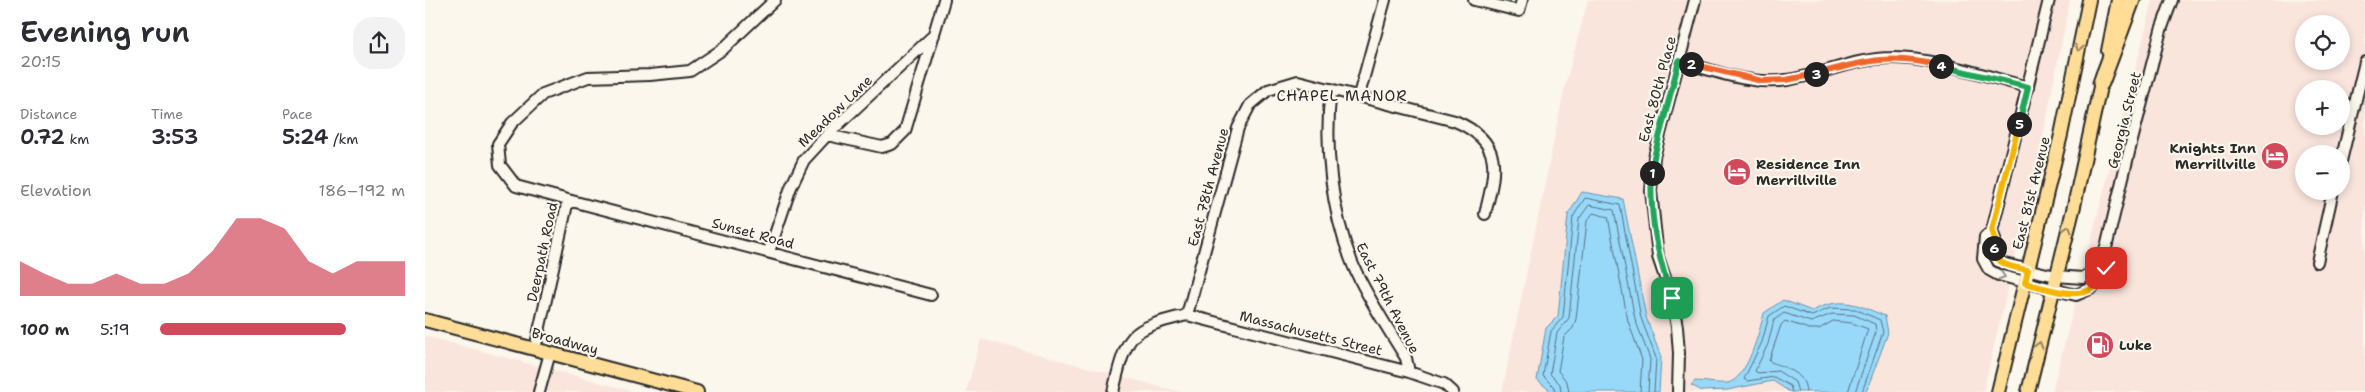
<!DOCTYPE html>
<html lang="en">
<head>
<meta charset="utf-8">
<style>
	body { margin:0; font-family:"Shantell Sans",sans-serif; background:#f2f2f3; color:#2b2b33; height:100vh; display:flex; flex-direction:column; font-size:19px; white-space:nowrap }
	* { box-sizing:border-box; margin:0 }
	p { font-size:16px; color:#7c7c81 }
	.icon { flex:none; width:28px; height:28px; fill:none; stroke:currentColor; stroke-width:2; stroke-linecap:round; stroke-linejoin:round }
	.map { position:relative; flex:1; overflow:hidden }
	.panel { display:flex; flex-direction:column; background:#fff; width:425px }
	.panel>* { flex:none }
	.controls { position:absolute; left:1870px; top:15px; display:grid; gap:10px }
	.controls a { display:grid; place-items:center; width:55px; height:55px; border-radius:50%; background:#fff; box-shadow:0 2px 8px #0003; font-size:25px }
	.pin { position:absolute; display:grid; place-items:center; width:42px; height:42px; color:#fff; margin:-21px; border-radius:10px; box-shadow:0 2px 8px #0006 }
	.km { position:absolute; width:25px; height:25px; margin:-12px; border-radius:50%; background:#222; color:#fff; font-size:14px; line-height:25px; text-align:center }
	.round { display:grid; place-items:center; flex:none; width:52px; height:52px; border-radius:20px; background:#f2f2f3 }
	.overview { display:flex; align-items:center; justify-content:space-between; height:85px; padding:0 20px }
	h1 { font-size:28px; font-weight:600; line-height:38px }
	.stats { display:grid; grid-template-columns:repeat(3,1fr); gap:8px; height:85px; padding:5px 20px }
	.stats div { display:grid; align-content:center }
	.stats b { font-size:21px; font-weight:600 }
	.stats small { font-size:14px; font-weight:400 }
	.stats p { font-size:14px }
	.chart { height:140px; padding:10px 20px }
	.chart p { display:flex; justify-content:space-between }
	.chart svg { width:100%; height:90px; margin-top:5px; fill:#d1495b; opacity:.7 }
	ul { padding:0 20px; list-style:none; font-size:16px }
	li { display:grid; grid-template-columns:80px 60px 1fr; align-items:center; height:38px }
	li i { height:12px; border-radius:6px; background:#d1495b }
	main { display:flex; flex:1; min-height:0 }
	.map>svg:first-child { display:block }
	.built { fill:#fae5dd; fill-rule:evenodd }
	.water { fill:#98d9fa; stroke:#6c93a7 }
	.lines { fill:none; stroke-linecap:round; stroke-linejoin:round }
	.shore { stroke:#57717e; stroke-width:1 }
	.minor-casing { stroke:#2b2b2b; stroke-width:14 }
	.major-casing { stroke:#2b2b2b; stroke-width:16 }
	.highway-casing { stroke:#2b2b2b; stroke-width:19 }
	.minor { stroke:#fbf7ec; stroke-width:10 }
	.major { stroke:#ffdd96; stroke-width:12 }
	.highway { stroke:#ffdd96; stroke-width:15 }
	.oneway { stroke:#958460 }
	.oneway2 { stroke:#93918c }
	.split-1-casing { stroke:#fff; stroke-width:10 }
	.split-2-casing { stroke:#fff; stroke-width:10 }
	.split-3-casing { stroke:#fff; stroke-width:10 }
	.split-4-casing { stroke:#fff; stroke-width:10 }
	.split-5-casing { stroke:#fff; stroke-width:10 }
	.split-6-casing { stroke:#fff; stroke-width:10 }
	.split-7-casing { stroke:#fff; stroke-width:10 }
	.split-1 { stroke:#22a559; stroke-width:6 }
	.split-2 { stroke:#22a559; stroke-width:6 }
	.split-3 { stroke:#f0652b; stroke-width:6 }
	.split-4 { stroke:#f0652b; stroke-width:6 }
	.split-5 { stroke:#22a559; stroke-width:6 }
	.split-6 { stroke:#f5b400; stroke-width:6 }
	.split-7 { stroke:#f5b400; stroke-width:6 }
	.labels { text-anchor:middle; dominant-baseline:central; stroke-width:4.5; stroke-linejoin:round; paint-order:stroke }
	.street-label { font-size:14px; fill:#2b2b2b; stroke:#fbf7ec }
	.poi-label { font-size:14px; font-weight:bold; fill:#2b2b2b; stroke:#fbf7ec; text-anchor:start }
	.neighbourhood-label { font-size:15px; letter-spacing:1px; fill:#2b2b2b; stroke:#fbf7ec }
</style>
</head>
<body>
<main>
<section class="panel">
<div class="overview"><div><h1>Evening run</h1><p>20:15</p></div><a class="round"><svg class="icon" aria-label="share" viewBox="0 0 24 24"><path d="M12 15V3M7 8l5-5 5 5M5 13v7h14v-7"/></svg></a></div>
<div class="stats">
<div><p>Distance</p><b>0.72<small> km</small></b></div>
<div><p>Time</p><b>3:53</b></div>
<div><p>Pace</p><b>5:24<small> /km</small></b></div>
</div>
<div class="chart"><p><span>Elevation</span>186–192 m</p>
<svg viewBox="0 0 160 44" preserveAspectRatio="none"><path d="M0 44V27L10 33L20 38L30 38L40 33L50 38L60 38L70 33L80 22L90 6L100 6L110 11L120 27L130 33L140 27L150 27L160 27V44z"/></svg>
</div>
<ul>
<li><b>100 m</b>5:19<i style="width:76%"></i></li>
</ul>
</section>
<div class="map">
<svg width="1940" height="392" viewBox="0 0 1940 392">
	<rect width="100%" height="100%" fill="#fbf7ec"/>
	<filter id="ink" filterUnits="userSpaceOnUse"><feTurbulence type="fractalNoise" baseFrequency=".02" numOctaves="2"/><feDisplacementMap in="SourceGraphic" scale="10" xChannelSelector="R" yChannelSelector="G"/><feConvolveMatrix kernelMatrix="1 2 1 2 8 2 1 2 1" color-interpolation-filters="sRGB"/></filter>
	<g filter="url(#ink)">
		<path class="built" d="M1163 0H1645L1613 162 1558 392H1077L1140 86Z
			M1728 0H1940V392H1627ZM1879 24H1916V61H1879ZM1879 89H1916V126H1879ZM1879 154H1916V191H1879Z
			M0 336 211 392H0Z
			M556 339 755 392H541Z"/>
		<path class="water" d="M1157 192 1198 199 1221 317 1236 357 1234 392H1127L1112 380 1121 328 1133 316 1143 215Z
			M1358 300 1387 311C1417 296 1431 304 1460 316L1463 333 1441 392H1365L1348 381 1302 390 1277 391 1266 385 1270 381C1280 381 1292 384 1302 383 1322 381 1335 329 1339 313Z"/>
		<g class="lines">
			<path class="shore" d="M1130 392 1129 387 1118 376 1126 331 1138 317 1148 217 1160 198 1195 205 1216 318 1231 358 1229 392
				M1136 392 1135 384 1125 374 1132 333 1144 318 1154 219 1164 205 1189 210 1210 319 1225 359 1223 392
				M1144 392 1142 382 1133 371 1139 337 1148 328 1151 319 1162 221 1168 213 1183 217 1203 321 1217 360 1215 392
				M1367 392 1365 386 1349 377 1322 381 1319 379 1337 342 1344 316 1359 306 1387 316 1405 308 1430 309 1455 320 1458 332 1437 392
				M1373 392 1370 382 1353 371 1333 373 1330 371 1343 344 1349 320 1359 313 1386 322 1407 314 1429 315 1450 324 1451 332 1430 392
				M1381 392C1380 370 1358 368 1344 361L1356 325 1360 321 1384 329H1394L1408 321 1427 323 1443 329 1423 392"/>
			<defs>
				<path id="minor" d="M1049 0 1094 11 1097 0
					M1624 0 1567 231 1560 237 1558 259 1564 270 1573 275 1651 295 1667 288 1677 279 1681 268V248L1706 144 1736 30 1747 0
					M1254 61C1288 70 1326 86 1362 80 1397 75 1431 58 1466 58 1506 57 1563 77 1603 87
					M906 89C899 147 906 211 928 265 940 294 964 330 981 358L984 372
					M934 95 960 0
					M402 135 457 147 467 144 480 131 519 0
					M1916 161 1940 62
					M143 200 506 295
					M1567 231 1570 239 1569 254 1573 261 1579 264 1631 276 1658 278 1664 274 1681 248
					M344 252 366 187 379 160 402 135 509 35
					M1892 262 1908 191
					M762 315 984 372 1019 384 1028 392
					M110 349 143 200 91 186 75 165 73 144 87 123 118 94 163 77 225 75 265 71 298 49 350 0
					M114 392 125 353
					M688 392C692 376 697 349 708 337 719 324 747 319 762 315L813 128 825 105 843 90 873 81 1030 121C1079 142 1071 170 1060 214
					M1253 392 1254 353 1252 327 1247 298 1233 257 1226 191 1229 157 1270 0"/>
				<path id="major" d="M1683 51 1693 0
					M0 320 272 392
					M1573 392 1636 135 1664 0
					M1603 392 1649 206 1678 73"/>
				<path id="highway" d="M1676 83 1707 0"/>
			</defs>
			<use href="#minor" class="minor-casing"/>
			<use href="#major" class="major-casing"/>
			<use href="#highway" class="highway-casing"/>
			<use href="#minor" class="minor"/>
			<use href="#major" class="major"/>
			<use href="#highway" class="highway"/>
		</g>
		<defs><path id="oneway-chevron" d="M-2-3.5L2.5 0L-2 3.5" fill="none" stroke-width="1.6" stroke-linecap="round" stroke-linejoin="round" transform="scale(1.25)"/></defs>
		<g class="oneway">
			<use href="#oneway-chevron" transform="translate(1654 48) rotate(102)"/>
			<use href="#oneway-chevron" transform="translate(1643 229) rotate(-75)"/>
			<use href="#oneway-chevron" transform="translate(1614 345) rotate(-76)"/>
		</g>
		<use class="oneway2" href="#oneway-chevron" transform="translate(1577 276) rotate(18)"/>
	</g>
	<g class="lines" filter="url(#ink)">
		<defs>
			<path id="split-1" d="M1227 173C1224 217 1233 257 1247 298"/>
			<path id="split-2" d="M1227 173 1229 157 1254 61 1266 64"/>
			<path id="split-3" d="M1266 64 1337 81 1361 80 1391 74"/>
			<path id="split-4" d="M1391 74C1440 61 1465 53 1516 66"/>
			<path id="split-5" d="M1516 66 1603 87 1594 124"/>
			<path id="split-6" d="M1569 248 1570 239 1567 230 1594 124"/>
			<path id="split-7" d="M1569 248C1569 266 1589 267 1603 270L1600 283C1628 290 1671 308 1681 268"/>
		</defs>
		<use href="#split-1" class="split-1-casing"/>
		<use href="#split-2" class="split-2-casing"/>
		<use href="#split-3" class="split-3-casing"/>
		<use href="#split-4" class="split-4-casing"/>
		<use href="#split-5" class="split-5-casing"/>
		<use href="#split-6" class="split-6-casing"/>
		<use href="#split-7" class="split-7-casing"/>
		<use href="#split-1" class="split-1"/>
		<use href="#split-2" class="split-2"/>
		<use href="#split-3" class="split-3"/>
		<use href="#split-4" class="split-4"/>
		<use href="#split-5" class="split-5"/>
		<use href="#split-6" class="split-6"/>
		<use href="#split-7" class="split-7"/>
	</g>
	<defs>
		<symbol id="hotel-disc" viewBox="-11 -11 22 22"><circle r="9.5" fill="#d1495b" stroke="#fbf7ec"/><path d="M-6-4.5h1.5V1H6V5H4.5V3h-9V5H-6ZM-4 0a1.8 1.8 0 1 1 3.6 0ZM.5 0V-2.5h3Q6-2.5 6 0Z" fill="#fff"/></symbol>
		<symbol id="fuel-disc" viewBox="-11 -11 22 22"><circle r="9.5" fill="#d1495b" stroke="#fbf7ec"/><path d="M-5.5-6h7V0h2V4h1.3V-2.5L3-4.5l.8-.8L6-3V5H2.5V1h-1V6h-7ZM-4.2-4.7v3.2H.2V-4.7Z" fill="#fff"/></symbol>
	</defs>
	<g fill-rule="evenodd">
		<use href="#hotel-disc" x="1834" y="140" width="32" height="32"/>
		<use href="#hotel-disc" x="1296" y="156" width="32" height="32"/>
		<use href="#fuel-disc" x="1659" y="329" width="32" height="32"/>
	</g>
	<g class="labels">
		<g class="street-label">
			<text transform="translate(1232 89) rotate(-75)">East 80th Place</text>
			<text transform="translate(410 111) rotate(-44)">Meadow Lane</text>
			<text transform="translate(1699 120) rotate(-76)">Georgia Street</text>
			<text transform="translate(783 187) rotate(-75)">East 78th Avenue</text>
			<text transform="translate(1606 193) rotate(-76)">East 81st Avenue</text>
			<text transform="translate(328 233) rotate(15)">Sunset Road</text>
			<text transform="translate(117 252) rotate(-78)">Deerpath Road</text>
			<text transform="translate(963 298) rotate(63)">East 79th Avenue</text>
			<text transform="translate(886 333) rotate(14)">Massachusetts Street</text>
			<text transform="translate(140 341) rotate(15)">Broadway</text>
		</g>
		<g class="poi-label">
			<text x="1831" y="148" text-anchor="end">Knights Inn<tspan x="1831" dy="16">Merrillville</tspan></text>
			<text x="1331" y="164">Residence Inn<tspan x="1331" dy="16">Merrillville</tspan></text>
			<text x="1694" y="345">Luke</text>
		</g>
		<g class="neighbourhood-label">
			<text x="917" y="96">CHAPEL MANOR</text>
		</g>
	</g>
</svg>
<div class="controls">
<a><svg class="icon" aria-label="locate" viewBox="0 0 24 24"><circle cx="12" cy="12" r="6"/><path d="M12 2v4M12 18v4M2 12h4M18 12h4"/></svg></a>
<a>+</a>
<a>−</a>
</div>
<div class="pin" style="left:1247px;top:298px;background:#1e9e55"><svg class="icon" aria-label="arrive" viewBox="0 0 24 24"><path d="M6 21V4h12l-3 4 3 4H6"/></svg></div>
<div class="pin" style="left:1681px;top:268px;background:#d93025"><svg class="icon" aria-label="check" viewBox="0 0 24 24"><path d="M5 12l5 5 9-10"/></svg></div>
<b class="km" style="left:1227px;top:173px">1</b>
<b class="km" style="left:1266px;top:64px">2</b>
<b class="km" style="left:1391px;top:74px">3</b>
<b class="km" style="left:1516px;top:66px">4</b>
<b class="km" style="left:1594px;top:124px">5</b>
<b class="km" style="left:1569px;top:248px">6</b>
</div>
</main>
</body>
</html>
